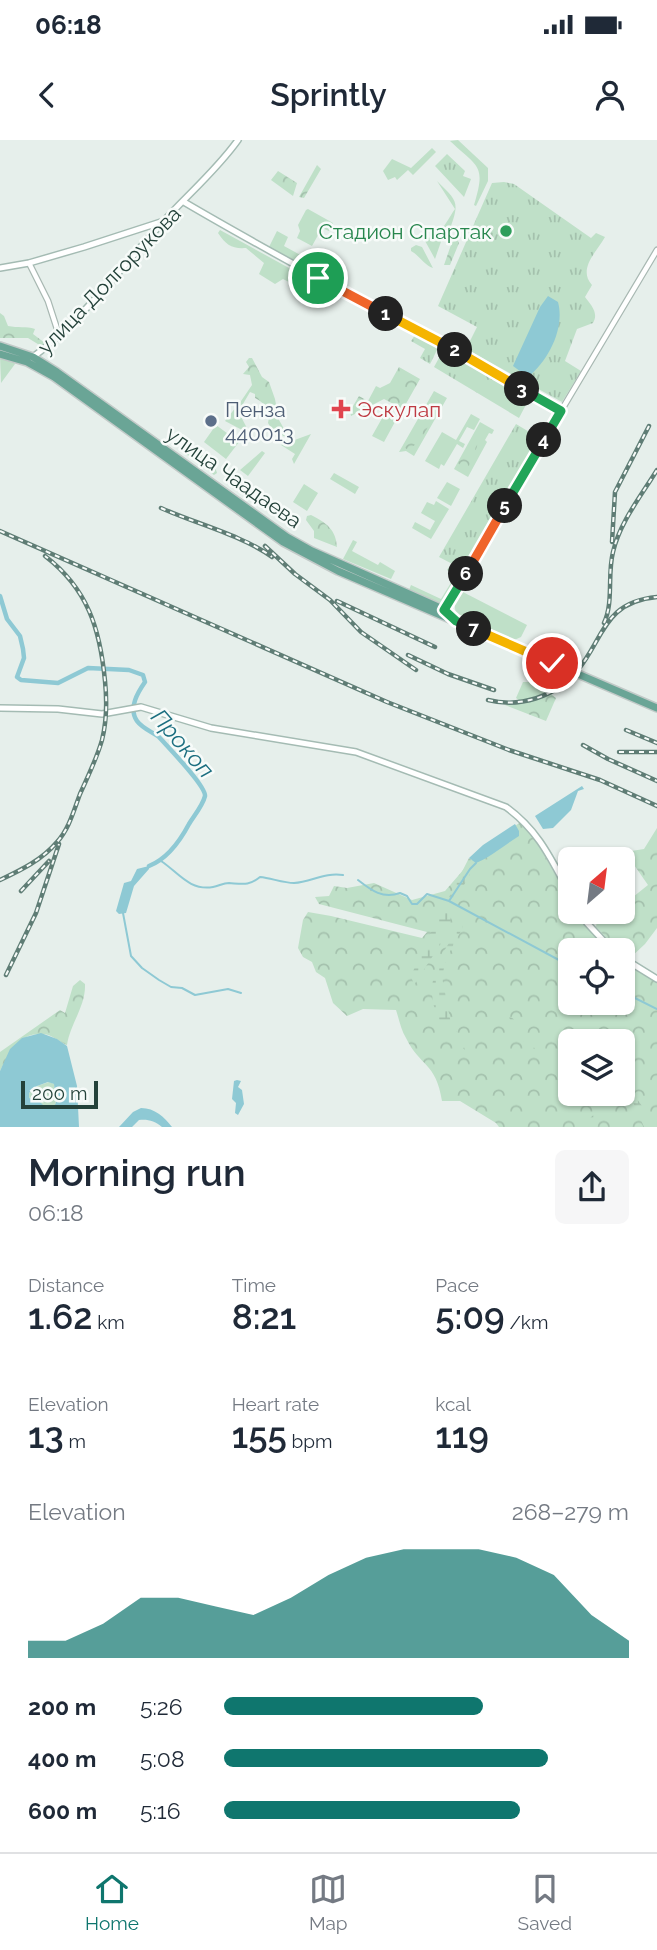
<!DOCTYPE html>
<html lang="en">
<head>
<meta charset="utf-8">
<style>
	body { margin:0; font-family:Raleway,sans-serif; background:#f6f6f7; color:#1f2937; height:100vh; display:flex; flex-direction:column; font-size:26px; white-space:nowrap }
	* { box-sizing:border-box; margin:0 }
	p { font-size:23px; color:#747a83 }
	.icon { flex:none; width:38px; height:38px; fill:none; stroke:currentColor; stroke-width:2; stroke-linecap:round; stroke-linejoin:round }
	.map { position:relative; height:987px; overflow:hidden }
	.details { display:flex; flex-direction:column; background:#fff; flex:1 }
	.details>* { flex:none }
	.needle { width:46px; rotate:28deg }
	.tools { position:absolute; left:558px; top:707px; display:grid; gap:14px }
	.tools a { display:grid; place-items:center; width:77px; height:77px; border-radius:10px; background:#fff; box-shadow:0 2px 5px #0004; font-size:35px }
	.scale { position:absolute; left:21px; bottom:18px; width:77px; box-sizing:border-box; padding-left:7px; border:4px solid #24423a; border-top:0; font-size:19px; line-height:24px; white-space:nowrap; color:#24423a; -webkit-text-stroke:5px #f7fbf9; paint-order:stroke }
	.pin { position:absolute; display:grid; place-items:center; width:60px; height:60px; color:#fff; margin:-30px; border:4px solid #fff; border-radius:50%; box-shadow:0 2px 7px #0007 }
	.km { position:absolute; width:35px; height:35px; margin:-18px; border-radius:50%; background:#222; color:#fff; font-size:19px; line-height:35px; text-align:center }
	.round { display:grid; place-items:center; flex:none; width:74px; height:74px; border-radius:10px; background:#f6f6f7 }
	.headline { display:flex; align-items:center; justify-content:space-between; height:119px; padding:0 28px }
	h1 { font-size:38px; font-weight:600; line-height:52px }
	.stats { display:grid; grid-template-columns:repeat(3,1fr); gap:10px; height:119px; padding:7px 28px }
	.stats div { display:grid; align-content:center }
	.stats b { font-size:35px; font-weight:600 }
	.stats small { font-size:19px; font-weight:400 }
	.stats p { font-size:19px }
	.chart { height:196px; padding:14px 28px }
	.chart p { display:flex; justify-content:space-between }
	.chart svg { width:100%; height:126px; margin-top:7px; fill:#0f766e; opacity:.7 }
	ul { padding:0 28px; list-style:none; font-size:23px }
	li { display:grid; grid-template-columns:112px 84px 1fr; align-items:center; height:52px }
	li i { height:18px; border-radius:9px; background:#0f766e }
	.status { display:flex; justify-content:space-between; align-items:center; height:49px; padding:0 35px; background:#fff; direction:ltr }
	.status svg { height:19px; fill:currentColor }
	header { display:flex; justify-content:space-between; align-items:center; height:91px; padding:0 28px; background:#fff; font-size:32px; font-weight:600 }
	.tabs { display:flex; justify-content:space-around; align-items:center; height:98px; border-top:2px solid #e0e1e3; background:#fff; font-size:19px; color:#747a83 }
	.tabs a { display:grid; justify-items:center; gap:4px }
	.tabs .active { color:#0f766e }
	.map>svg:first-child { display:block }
	.grass { fill:#bfe0c8 }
	.forest { fill:url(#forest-crowns); fill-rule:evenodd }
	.wetland { fill:url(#wetland-marsh) }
	.park { fill:url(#park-tufts) }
	.water { fill:#8ec9d4; fill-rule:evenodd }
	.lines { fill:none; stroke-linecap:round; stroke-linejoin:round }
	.stream { stroke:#8ec9d4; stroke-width:2 }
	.river { stroke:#8ec9d4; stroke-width:4.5 }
	.tertiary-casing { stroke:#a8b8b2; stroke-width:7 }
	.secondary-casing { stroke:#a4bbb3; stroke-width:8 }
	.primary-casing { stroke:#c2cac8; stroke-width:10 }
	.tertiary { stroke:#fff; stroke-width:4.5 }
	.secondary { stroke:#fff; stroke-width:5 }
	.primary { stroke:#6aa596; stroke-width:7 }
	.rail-casing { stroke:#5f7d75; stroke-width:4.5 }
	.rail { stroke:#f7fbf9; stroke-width:2; stroke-dasharray:5; stroke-linecap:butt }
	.split-1-casing { stroke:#fff; stroke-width:14 }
	.split-2-casing { stroke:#fff; stroke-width:14 }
	.split-3-casing { stroke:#fff; stroke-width:14 }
	.split-4-casing { stroke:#fff; stroke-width:14 }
	.split-5-casing { stroke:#fff; stroke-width:14 }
	.split-6-casing { stroke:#fff; stroke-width:14 }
	.split-7-casing { stroke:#fff; stroke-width:14 }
	.split-8-casing { stroke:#fff; stroke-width:14 }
	.split-1 { stroke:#f0652b; stroke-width:9 }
	.split-2 { stroke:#f5b400; stroke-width:9 }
	.split-3 { stroke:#f5b400; stroke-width:9 }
	.split-4 { stroke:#22a559; stroke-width:9 }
	.split-5 { stroke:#22a559; stroke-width:9 }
	.split-6 { stroke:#f0652b; stroke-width:9 }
	.split-7 { stroke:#22a559; stroke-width:9 }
	.split-8 { stroke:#f5b400; stroke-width:9 }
	.leisure-dot { fill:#2e9e5b; stroke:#f7fbf9; stroke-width:2.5 }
	.health-dot { fill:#e0444e; stroke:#f7fbf9; stroke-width:2.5 }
	.service-dot { fill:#5c6f8a; stroke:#f7fbf9; stroke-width:2.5 }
	.labels { text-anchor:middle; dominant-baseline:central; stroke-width:5; stroke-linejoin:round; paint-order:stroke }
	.leisure-label { font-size:21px; fill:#27864d; stroke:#f7fbf9; text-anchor:end }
	.street-label { font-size:21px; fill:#24423a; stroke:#f7fbf9 }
	.service-label { font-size:21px; fill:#4e5e75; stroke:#f7fbf9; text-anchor:start }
	.health-label { font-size:21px; fill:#be3a42; stroke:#f7fbf9; text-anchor:start }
	.water-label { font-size:23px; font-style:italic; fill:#1c6f80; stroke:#f7fbf9 }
</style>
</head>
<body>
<div class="status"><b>06:18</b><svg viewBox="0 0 49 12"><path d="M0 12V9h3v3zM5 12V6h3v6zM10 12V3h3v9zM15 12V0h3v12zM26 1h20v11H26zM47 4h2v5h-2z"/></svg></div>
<header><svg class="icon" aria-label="back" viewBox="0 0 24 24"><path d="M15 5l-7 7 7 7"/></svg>Sprintly<svg class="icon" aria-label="person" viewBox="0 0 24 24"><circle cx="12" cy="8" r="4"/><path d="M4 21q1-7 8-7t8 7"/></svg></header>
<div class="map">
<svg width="657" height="988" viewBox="0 0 657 988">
	<defs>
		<pattern id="forest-crowns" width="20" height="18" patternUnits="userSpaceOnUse" patternTransform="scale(1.75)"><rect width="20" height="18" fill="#bfe0c8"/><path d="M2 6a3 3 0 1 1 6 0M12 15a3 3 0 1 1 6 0" fill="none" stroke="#a4c1ad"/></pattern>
		<pattern id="wetland-marsh" width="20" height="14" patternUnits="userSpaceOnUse" patternTransform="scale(1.75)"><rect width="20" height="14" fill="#bfe0c8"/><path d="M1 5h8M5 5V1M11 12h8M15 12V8" fill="none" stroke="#a4c1ad"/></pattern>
		<pattern id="park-tufts" width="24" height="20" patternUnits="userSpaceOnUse" patternTransform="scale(1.75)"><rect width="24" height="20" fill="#bfe0c8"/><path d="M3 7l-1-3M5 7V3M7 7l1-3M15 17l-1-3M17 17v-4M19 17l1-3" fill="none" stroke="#a4c1ad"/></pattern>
	</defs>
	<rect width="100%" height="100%" fill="#e6efeb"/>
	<path class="grass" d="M458 0 488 28V41L476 66 474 65C486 25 479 28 450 1Z
		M432 8 436 12 413 35 408 30 397 40 395 37 388 40 383 31 392 19 411 28Z
		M447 14 465 31 463 36 471 39 464 57 435 26Z
		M437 41C457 61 460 61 450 89L444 93 435 119 424 99C442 96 445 83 455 69Z
		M308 69 333 83 329 91 322 88 312 106 297 98 300 91 298 85 306 70Z
		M220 90 309 139 303 149 283 139 275 144 259 134 264 123 246 108C232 109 226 105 218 93Z
		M277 91 288 97 284 106 315 123 312 129 269 107Z
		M0 216 13 220 15 224 1 243Z
		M434 251 447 258 414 316 406 311 399 312Z
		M236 267 249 292 247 296 244 291 225 281Z
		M385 273 396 280 384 302 372 296Z
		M471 274 480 279 474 290 467 287 459 301 465 304 463 308 457 304 444 326 441 324 439 329 425 321 442 292 456 300Z
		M480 282 494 290 492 294 489 293 485 300 487 302 468 337 454 329Z
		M216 285 239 302 226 319 204 302Z
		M311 294 294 324 292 319 295 314 281 305Z
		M262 311 265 313 248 336 240 330Z
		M334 333 359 347 355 354 330 339Z
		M447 342 460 349 451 366 437 358Z
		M304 344 318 353 307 371 293 362Z
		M436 361 449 369 431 399 412 388 415 382 430 390 435 381 421 373 427 362 434 365Z
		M353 400 357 402 352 411 378 425 380 422 395 431 391 439 343 419Z
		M449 427 459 434 443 462 439 463 409 450 411 445 441 459 455 436 447 430Z
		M459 450 527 485 521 497 512 501 456 476 454 460Z
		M523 542H530L536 547 548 548 545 554 520 561 516 558Z"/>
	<path class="forest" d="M317 25 321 29 304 58 299 57Z
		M278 31 297 43 293 56 271 40Z
		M457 99 459 103 450 125H444L452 102Z
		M416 105 422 107 433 128C424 125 420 116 411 111V108Z
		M0 173 4 176 8 186C18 188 26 186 35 189L33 194 45 203 41 206 28 198H0Z
		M249 218H252L262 237 269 242 275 259 279 280 287 294 285 297 271 288 268 283C271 271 266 264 255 258V254L250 252 240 269 237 267 252 245 250 235 243 234 249 227 246 222Z
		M399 227 420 239 403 269 384 259 351 276 350 271 359 256 368 261 376 246 380 248 390 243Z
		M432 268H436L437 271 420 301 408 310 404 307C410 293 419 278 432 268Z
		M475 295C482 305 472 314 469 326L465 329 458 323Z
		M188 310C199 310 215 322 217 333L214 335 186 314Z
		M311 375C327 383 336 390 337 407L314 398V391L306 380 307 376Z
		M551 554 556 558 546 581 505 565 540 559Z
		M524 680 570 760V772H578L607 810H570V863H623V822L657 843V987H499L496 983 460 961H442C436 922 420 927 406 898 401 890 399 879 396 870L363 869 347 876 333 863 325 838 316 832 312 822 303 817 298 808 303 780 308 772 331 776 422 798 427 792 319 764 315 757 329 756 334 746 347 748 374 743 412 760 445 751 484 706ZM570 901H623V954H570Z
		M657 688V788L645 804 629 819 623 815V810H618L596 787 597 780 604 773 623 772V765L648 745 625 712 644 709Z
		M80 840 85 844C86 866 70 884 67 905 59 902 52 894 42 894 18 893 10 912 0 931V912L60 870 65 873 73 846Z
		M49 942 54 944 56 964 54 966H44L29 958V953L37 946Z"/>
	<path class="wetland" d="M469 718 476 723 452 767 449 791 414 845 411 836 424 806Z
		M463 783V787L446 819 442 837 451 884 476 917C466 912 459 905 451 896 416 857 435 820 463 783Z
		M508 876C517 879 518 887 524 894 531 902 540 906 546 915L525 904Z
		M623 947 634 955 645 970V980L650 987H644L633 962 609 966 596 987H577L584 985 605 962 626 961 629 957 623 952Z"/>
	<path class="park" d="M448 16 462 29 452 38 439 26Z
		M504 42 514 44 591 98 596 93 605 97C595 114 578 129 592 145L585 157C591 165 599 173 593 183L577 189 565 221 581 231 562 262 466 209 477 187 438 166 492 43Z
		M417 192 440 204 430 224 420 218 425 209 411 201Z
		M445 207 530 257 519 278 434 227Z
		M516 284 541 299 464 430 439 417Z"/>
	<path class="water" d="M548 156 558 162C565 188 549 220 528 237L513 226 540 167Z
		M582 646 584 649 578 651 571 670 553 688 543 689 535 676Z
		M515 684 519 691V696C506 704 489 718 476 723L469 718 483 705Z
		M149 726V729L134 746 126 773 119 774 116 771 124 743 131 741 137 729Z
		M41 893 57 899 67 906 77 946 79 987H0V931L10 909 22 898ZM48 942 54 944 56 963 54 966H44L39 961 29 958V953L37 946Z
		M237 940 241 941 238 947 242 950 244 964 238 975 235 973 236 963 232 959 234 941Z
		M141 968C155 968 164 977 172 987H162C155 981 148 979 139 980L132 987H119L133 972Z"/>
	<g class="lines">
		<path class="stream" d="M161 721C178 732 189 751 213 747 219 746 223 743 229 743 243 744 249 746 260 737 271 738 283 743 294 743 311 742 325 732 343 735
			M358 740C372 751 383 759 400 753L407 756 412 764H417L427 754 449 761 570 826
			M449 761 470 729 476 723
			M123 773 131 816 142 828 159 840 171 847 182 848 195 855 228 849 241 853
			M623 852 657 869"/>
		<path class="river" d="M0 456 7 479 20 496 23 509 24 518 17 537 21 540 58 543 88 528 129 530 143 535 145 542C138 552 128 568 137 581 142 588 152 592 159 597 167 606 206 646 205 656 203 665 194 676 189 684 180 701 167 719 149 726"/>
		<defs>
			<path id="tertiary" d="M29 123 48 161 59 195
				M561 271 657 110"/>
			<path id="secondary" d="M184 62C308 135 436 199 561 271L444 470
				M0 128 29 123 84 107 161 82
				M33 217C79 183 123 126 162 83 187 55 216 31 238 0
				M0 568 58 569 102 574 141 567 211 588 356 612 506 667C539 691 551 719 570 754
				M581 772 587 783 612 810
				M623 818 657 839"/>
			<path id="primary" d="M0 206 33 217 57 232 287 397 312 411 445 470 453 478
				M0 214 27 222 54 237 283 402 338 431 657 568"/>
		</defs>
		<use href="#tertiary" class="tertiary-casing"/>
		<use href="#secondary" class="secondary-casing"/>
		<use href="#primary" class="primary-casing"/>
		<use href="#tertiary" class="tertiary"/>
		<use href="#secondary" class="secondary"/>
		<use href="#primary" class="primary"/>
		<defs>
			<path id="rail" d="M161 368C194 383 244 396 272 417
				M0 391 387 562 509 610 600 640 657 666
				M612 402 615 352 649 286
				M265 406 295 434 330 460 361 492 416 530
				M337 461 435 507
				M604 483C614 461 607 436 613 412 620 382 641 356 657 330
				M408 515 448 534 494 550
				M488 560C520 568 555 557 577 531 604 499 603 462 657 457
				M626 590 657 603
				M583 605 608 619 657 641
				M619 612H657
				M0 740C21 730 42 720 57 702 69 689 74 670 80 654 88 636 97 618 102 600 107 580 107 561 105 541 100 489 88 449 45 416
				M21 751 49 721
				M6 835 36 773 59 704"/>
		</defs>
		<use href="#rail" class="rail-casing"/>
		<use href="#rail" class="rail"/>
	</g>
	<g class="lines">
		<defs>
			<path id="split-1" d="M318 138 386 174"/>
			<path id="split-2" d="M386 174 455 210"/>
			<path id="split-3" d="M455 210 522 249"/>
			<path id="split-4" d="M522 249 561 271 544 300"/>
			<path id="split-5" d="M505 366 544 300"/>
			<path id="split-6" d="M466 434 505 366"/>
			<path id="split-7" d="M466 434 444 470 456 481 474 489"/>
			<path id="split-8" d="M474 489 552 523"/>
		</defs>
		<use href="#split-1" class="split-1-casing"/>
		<use href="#split-2" class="split-2-casing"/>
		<use href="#split-3" class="split-3-casing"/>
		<use href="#split-4" class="split-4-casing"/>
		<use href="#split-5" class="split-5-casing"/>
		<use href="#split-6" class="split-6-casing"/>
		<use href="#split-7" class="split-7-casing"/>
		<use href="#split-8" class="split-8-casing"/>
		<use href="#split-1" class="split-1"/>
		<use href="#split-2" class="split-2"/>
		<use href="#split-3" class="split-3"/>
		<use href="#split-4" class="split-4"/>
		<use href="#split-5" class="split-5"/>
		<use href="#split-6" class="split-6"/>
		<use href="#split-7" class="split-7"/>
		<use href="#split-8" class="split-8"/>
	</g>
	<circle class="leisure-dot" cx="506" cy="91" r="7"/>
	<path class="health-dot" d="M337.5 258.5h7v7h7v7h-7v7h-7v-7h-7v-7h7z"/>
	<circle class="service-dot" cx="211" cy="281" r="7"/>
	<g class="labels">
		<g class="leisure-label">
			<text x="492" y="91">Стадион Спартак</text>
		</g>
		<g class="street-label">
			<text transform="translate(109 140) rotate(-46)">улица Долгорукова</text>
			<text transform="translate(234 337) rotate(35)">улица Чаадаева</text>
		</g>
		<g class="service-label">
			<text x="225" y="269">Пенза<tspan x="225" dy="24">440013</tspan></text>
		</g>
		<g class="health-label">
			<text x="357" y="269">Эскулап</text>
		</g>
		<g class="water-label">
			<text transform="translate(183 603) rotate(49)">Прокоп</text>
		</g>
	</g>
</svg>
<div class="tools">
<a><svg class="needle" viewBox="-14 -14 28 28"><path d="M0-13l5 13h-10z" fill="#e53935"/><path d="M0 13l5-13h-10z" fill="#747a83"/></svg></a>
<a><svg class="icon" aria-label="locate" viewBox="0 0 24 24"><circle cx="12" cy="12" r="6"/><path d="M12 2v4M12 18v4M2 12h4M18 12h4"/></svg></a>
<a><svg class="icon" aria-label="layers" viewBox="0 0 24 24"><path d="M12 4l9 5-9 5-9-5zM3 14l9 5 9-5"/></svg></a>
</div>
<div class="scale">200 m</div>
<div class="pin" style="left:318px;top:138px;background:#1e9e55"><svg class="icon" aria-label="arrive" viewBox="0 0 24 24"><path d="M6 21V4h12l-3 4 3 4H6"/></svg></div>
<div class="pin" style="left:552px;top:523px;background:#d93025"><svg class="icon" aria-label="check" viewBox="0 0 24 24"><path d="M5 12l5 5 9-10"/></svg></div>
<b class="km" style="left:386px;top:174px">1</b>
<b class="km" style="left:455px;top:210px">2</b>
<b class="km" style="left:522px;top:249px">3</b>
<b class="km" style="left:544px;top:300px">4</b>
<b class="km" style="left:505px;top:366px">5</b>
<b class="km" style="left:466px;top:434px">6</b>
<b class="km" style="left:474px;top:489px">7</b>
</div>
<section class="details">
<div class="headline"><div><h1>Morning run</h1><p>06:18</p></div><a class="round"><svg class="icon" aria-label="share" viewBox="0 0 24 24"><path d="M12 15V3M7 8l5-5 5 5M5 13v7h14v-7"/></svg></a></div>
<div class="stats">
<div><p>Distance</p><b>1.62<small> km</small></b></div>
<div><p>Time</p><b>8:21</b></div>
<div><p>Pace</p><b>5:09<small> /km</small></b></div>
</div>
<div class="stats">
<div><p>Elevation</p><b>13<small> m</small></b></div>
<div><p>Heart rate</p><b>155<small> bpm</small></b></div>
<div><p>kcal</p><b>119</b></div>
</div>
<div class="chart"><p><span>Elevation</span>268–279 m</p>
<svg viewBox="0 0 160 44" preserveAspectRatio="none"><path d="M0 44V38L10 38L20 32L30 23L40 23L50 26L60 29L70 23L80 15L90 9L100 6L110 6L120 6L130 9L140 15L150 29L160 38V44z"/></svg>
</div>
<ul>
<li><b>200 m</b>5:26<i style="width:64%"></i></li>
<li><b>400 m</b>5:08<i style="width:80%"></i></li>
<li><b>600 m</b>5:16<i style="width:73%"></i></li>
</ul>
</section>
<nav class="tabs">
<a class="active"><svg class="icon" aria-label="home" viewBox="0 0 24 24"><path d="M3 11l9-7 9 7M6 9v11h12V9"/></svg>Home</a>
<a><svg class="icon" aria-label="map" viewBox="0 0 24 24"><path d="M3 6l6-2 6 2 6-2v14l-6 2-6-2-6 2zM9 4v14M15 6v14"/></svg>Map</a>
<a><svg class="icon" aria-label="saved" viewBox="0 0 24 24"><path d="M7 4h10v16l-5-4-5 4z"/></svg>Saved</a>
</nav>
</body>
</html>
